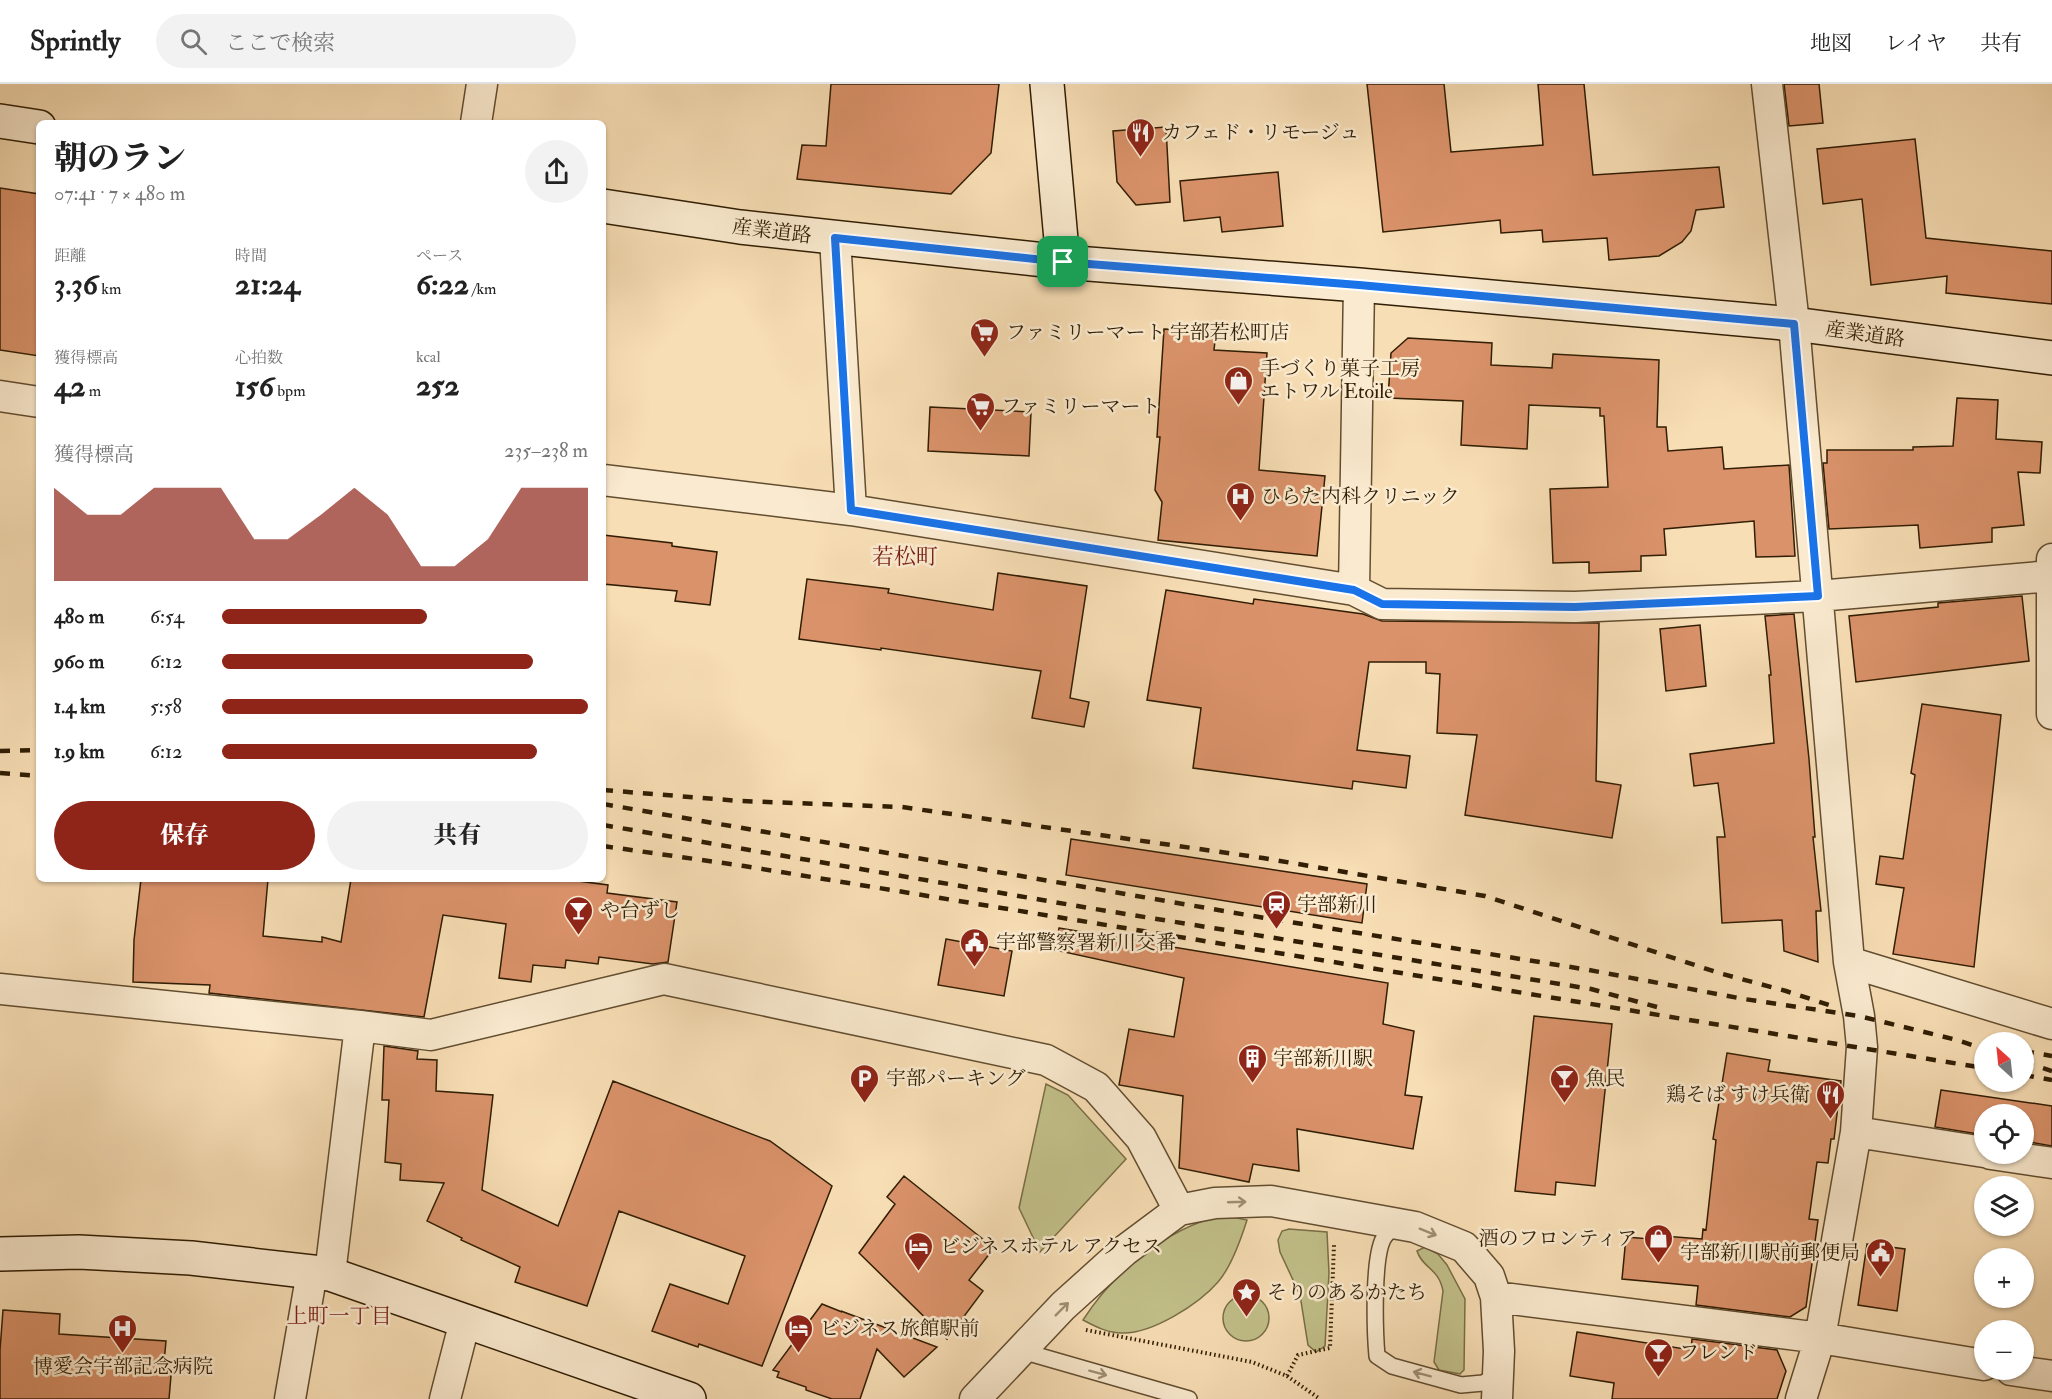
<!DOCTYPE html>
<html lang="ja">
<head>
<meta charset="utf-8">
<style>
	body { margin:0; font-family:"IM FELL Double Pica","Noto Serif JP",serif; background:#f2f2f2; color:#222; height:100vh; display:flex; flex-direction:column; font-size:22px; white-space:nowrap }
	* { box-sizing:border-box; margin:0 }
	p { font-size:20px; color:#767676 }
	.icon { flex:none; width:33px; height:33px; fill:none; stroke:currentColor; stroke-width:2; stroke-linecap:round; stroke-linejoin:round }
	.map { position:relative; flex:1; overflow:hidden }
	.sheet { position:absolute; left:36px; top:36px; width:570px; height:762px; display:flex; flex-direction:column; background:#fff; border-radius:9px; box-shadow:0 2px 4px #0004 }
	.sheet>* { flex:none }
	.needle { width:39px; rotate:333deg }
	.buttons { position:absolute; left:1974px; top:948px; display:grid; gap:12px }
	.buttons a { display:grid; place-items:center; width:60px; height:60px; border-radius:50%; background:#fff; box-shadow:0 2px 4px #0004; font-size:30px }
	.pin { position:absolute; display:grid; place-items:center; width:51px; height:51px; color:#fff; margin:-26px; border-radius:12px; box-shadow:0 3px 9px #0006 }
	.round { display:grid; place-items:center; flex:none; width:63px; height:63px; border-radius:32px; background:#f2f2f2 }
	.summary { display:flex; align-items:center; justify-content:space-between; height:102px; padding:0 18px }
	h1 { font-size:33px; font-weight:800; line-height:45px }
	.figures { display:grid; grid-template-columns:repeat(3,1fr); gap:9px; height:102px; padding:6px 18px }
	.figures div { display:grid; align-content:center }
	.figures b { font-size:30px; font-weight:800 }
	.figures small { font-size:16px; font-weight:400 }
	.figures p { font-size:16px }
	.chart { height:168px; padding:12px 18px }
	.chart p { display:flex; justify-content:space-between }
	.chart svg { width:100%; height:108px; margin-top:6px; fill:#8f2418; opacity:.7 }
	.action { display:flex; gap:12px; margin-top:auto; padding:12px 18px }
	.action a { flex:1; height:69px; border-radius:36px; background:#8f2418; color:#fff; font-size:24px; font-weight:800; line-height:69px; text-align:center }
	.action a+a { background:#f2f2f2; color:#222 }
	ul { padding:0 18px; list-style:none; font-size:20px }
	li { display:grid; grid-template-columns:96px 72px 1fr; align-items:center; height:45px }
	li i { height:15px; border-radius:8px; background:#8f2418 }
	header { display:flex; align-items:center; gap:36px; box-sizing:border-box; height:84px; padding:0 30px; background:#fff; border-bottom:2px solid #e0e0e0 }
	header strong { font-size:28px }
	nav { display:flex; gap:33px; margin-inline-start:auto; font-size:21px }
	.search { width:420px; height:54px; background:#f2f2f2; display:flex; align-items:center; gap:15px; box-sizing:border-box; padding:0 21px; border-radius:33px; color:#767676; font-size:22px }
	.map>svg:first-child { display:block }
	.green { fill:#c2c08a; stroke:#796e46; stroke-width:1.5 }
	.building { fill:#da926a; stroke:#301d03; stroke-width:1.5 }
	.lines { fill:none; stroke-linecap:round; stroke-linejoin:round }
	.lane-casing { stroke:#624d30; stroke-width:18 }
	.street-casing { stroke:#624d30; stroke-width:33 }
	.secondary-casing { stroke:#301d03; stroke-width:36 }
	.path { stroke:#301d03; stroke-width:4; stroke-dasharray:1.5 3; stroke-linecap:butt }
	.lane { stroke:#faeacf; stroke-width:15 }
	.street { stroke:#faeacf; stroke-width:30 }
	.secondary { stroke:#faeacf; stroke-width:33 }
	.rail { stroke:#301d03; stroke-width:4.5; stroke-dasharray:10 10; stroke-linecap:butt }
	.oneway { stroke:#9f8e73 }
	.route-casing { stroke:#fff; stroke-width:12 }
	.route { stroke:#1a73e8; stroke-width:8 }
	.labels { text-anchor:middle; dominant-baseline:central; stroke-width:5; stroke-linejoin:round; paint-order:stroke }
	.poi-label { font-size:20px; fill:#301d03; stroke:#faeacf; text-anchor:start }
	.street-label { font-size:20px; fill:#301d03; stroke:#faeacf }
	.neighbourhood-label { font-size:21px; fill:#7a1f14; stroke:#faeacf }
	.quarter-label { font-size:22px; fill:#7a1f14; stroke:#faeacf }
</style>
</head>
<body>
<header>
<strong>Sprintly</strong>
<div class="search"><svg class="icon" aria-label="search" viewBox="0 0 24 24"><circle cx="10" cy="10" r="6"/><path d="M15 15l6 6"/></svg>ここで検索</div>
<nav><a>地図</a><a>レイヤ</a><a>共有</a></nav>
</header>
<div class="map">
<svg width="2052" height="1315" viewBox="0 0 2052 1315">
	<rect width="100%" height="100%" fill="#f8deb5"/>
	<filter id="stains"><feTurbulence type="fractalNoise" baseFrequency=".00333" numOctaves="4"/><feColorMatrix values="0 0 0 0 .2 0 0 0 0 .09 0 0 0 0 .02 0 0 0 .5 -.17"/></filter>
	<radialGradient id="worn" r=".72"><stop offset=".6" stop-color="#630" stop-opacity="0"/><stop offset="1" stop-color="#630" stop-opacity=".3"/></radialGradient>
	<path class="green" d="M1046 1000 1068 1011 1126 1075 1040 1168 1019 1124Z
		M1232 1133 1247 1136C1241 1155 1232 1182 1218 1198 1199 1220 1152 1250 1122 1249 1108 1249 1096 1243 1083 1236 1111 1192 1159 1151 1209 1135 1216 1133 1225 1134 1232 1133Z
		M1289 1145 1327 1148 1329 1189 1325 1262 1316 1268 1308 1261 1300 1211 1280 1168 1278 1156 1282 1147Z
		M1425 1163 1438 1170 1447 1181 1465 1215 1464 1286 1460 1290 1439 1286 1434 1278 1443 1207C1439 1184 1422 1184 1417 1167Z
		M1223 1234a23 23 0 1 1 46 0a23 23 0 1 1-46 0Z"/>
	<path class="building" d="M831 0H999L991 69 951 110 797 95 802 61 826 62Z
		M1367 0H1444L1451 68 1543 61 1538 0H1584L1593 91 1719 83 1724 123 1696 126 1691 147 1682 158 1659 172 1609 176 1607 154 1543 158 1542 146 1501 149 1500 136 1383 148Z
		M1784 0H1819L1823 39 1789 42Z
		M1166 43 1170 118 1136 121 1117 98 1113 47Z
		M1915 55 1926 154 2052 167V220L1946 209 1947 192 1871 201 1862 115 1823 120 1817 65Z
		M1278 88 1283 142 1222 148 1220 133 1184 137 1180 97Z
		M0 104 39 110V272L0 266Z
		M1164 245 1216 248 1214 266 1267 269 1259 386 1325 392 1317 472 1158 456 1162 418 1155 406 1160 353H1157Z
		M1408 254 1492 259 1491 281 1552 284 1553 270 1659 276 1657 343H1666L1668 367 1722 363 1724 385 1789 381 1795 472 1756 473 1754 437 1664 445 1666 471 1641 472V487L1589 489V478L1553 479 1550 405 1608 403 1604 332H1600V324L1529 321 1527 365 1461 361 1463 317 1388 314 1391 269Z
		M1957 314 1998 316 1996 355 2042 358 2040 389 2018 388 2024 441 1992 444V458L1920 464 1918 441 1829 445 1823 379H1827V366H1913V363L1953 362Z
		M930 323 1031 328 1029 372 928 367Z
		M603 451 672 459V462L717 468 710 521 675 517 677 507 603 500Z
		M998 489 1087 502 1070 614 1089 618 1084 643 1032 634 1041 587 881 564V566L799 555 807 495 889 505 888 509 993 526Z
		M1166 506 1253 520 1254 515 1363 530 1382 537 1599 539 1596 697 1621 701 1612 754 1465 731 1477 651 1437 649 1440 590 1426 589V578H1369L1357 666 1410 672 1406 704 1353 697 1352 705 1193 684 1201 624 1147 616Z
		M2022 512 2029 577 1856 598 1849 532 1938 523V519Z
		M1794 530 1809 675 1815 753H1813L1821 827H1816L1818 878 1784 867 1782 836 1722 839 1717 753H1725L1718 699 1694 702 1690 670 1774 659 1769 591H1771L1765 532Z
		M1700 541 1706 602 1666 607 1660 545Z
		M1922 620 2001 631 1974 883 1893 870 1904 804 1876 800 1880 772 1903 775 1915 691 1911 689Z
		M1071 755 1367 800 1362 839 1066 791Z
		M141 795H268L263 852 322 858V853L341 858 351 795H563L608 801 607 809 677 818 668 878 653 880 599 873 598 880 566 876 565 884 533 881 531 898 499 894 506 840 443 831 424 933 209 909 210 901 133 898 134 856Z
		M1059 844 1388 899 1383 940 1414 947 1405 1011 1422 1013 1413 1065 1297 1045 1299 1087 1253 1080 1249 1098 1179 1084 1183 1012 1119 1001 1129 945 1174 953 1184 894 1055 866Z
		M946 855 1012 867 1004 912 938 901Z
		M1534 932 1612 940 1595 1102 1556 1098 1555 1111 1515 1107Z
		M384 962 418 967 417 975 437 976 436 1007 493 1011 482 1106 558 1142 613 997 770 1057 832 1102 762 1282 699 1260 698 1263 652 1247 670 1200 728 1220 745 1172 619 1127 587 1222 515 1198 520 1183 461 1156 462 1154 427 1137 444 1099 400 1096 401 1080 385 1078 389 1016H382Z
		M1727 969 1770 976 1768 987 1841 997 1834 1055H1831L1828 1079 1817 1078 1809 1135 1818 1136 1806 1223 1790 1233 1696 1221 1698 1202 1622 1195 1626 1153 1650 1155V1151L1702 1155 1703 1145 1706 1146 1716 1056 1713 1055Z
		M1941 1006 2052 1022V1062L2024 1057V1030H1984V1051L1935 1043Z
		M904 1092 994 1164 969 1196 983 1207 947 1255 859 1169 895 1120 887 1113Z
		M1867 1160 1905 1165 1897 1227 1858 1221Z
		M822 1220 842 1228 841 1227 937 1263 904 1293 877 1265 860 1315H832L806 1306V1303L777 1293 779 1288 773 1286Z
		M3 1226 60 1230 59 1250 166 1257 164 1279 172 1280 169 1315H0V1266Z
		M1577 1248 1691 1266 1692 1255 1777 1266 1786 1287 1777 1315H1612L1614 1299 1570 1292Z"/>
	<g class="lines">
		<defs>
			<path id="lane" d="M1398 1140C1394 1144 1388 1148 1385 1152 1372 1169 1375 1249 1377 1272L1392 1282 1461 1301 1483 1299 1498 1291
				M1022 1267 1189 1315"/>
			<path id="street" d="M1767 0 1794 240 1849 878 1859 932 1862 963 1856 1048 1820 1254 1801 1315
				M476 39 482 0
				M835 154 851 426
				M0 312 39 318
				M603 396 851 426 1354 506 1382 520 1575 523 1818 512 2051 492
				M2052 475V630
				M1354 506 1359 201
				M1849 878 2052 940
				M0 905 360 942 431 951 664 895 1046 976 1096 1003 1141 1054 1179 1126
				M1856 1048 1984 1068
				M1991 1070 2052 1079
				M330 1190 360 942
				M1496 1213 1820 1254 1984 1281
				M2011 1286 2052 1292
				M290 1315 312 1188
				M445 1315 465 1237
				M975 1315 1063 1222 1124 1167 1179 1126 1215 1119 1271 1117 1415 1143 1464 1163 1489 1192 1496 1213 1499 1267 1497 1315"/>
			<path id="secondary" d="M1047 0 1063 178
				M0 37 39 43
				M603 122 740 143 1063 178 1359 201 1794 240 2052 274
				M0 1170 79 1168 191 1174 330 1190 689 1315"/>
		</defs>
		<use href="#lane" class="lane-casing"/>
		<use href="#street" class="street-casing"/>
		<use href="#secondary" class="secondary-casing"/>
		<path class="path" d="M1086 1246 1252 1278 1287 1292 1298 1271 1330 1264 1334 1161
			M1287 1292 1320 1315"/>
		<use href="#lane" class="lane"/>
		<use href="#street" class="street"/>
		<use href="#secondary" class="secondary"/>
		<path class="rail" d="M0 667 39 666
			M0 689 39 692
			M603 706 740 717 902 723 1263 774 1485 812 1719 889 1786 907 1832 922
			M603 720 1253 832 1589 886 1744 915 1859 932 1957 956 1984 965
			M603 741 1095 825 1591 905 1657 923
			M603 762 744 782 1984 984
			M2024 967 2052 972
			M2024 978 2052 987
			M2024 991 2052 996"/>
	</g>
	<defs><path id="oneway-shaft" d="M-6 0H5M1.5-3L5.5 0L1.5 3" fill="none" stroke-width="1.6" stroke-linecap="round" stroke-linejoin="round" transform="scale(1.5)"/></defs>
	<g class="oneway">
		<use href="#oneway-shaft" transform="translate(1237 1118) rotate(-2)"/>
		<use href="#oneway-shaft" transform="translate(1428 1148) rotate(22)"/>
		<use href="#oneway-shaft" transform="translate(1062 1225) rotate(-45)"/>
		<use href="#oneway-shaft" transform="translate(1098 1289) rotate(15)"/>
		<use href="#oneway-shaft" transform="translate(1422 1290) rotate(-165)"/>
	</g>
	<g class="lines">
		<defs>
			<path id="route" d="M835 154 1063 178 1359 201 1794 240 1818 512 1575 523 1382 520 1354 506 851 426Z"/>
		</defs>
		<use href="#route" class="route-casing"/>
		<use href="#route" class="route"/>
	</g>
	<defs>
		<symbol id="restaurant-pin" viewBox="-11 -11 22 30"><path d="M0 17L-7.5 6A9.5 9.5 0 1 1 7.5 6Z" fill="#8f2418" stroke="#faeacf"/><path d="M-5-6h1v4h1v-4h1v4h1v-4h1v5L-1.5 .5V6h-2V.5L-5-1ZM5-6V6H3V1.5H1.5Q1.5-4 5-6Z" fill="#fff"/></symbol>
		<symbol id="supermarket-pin" viewBox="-11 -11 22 30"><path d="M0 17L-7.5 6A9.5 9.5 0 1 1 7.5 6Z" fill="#8f2418" stroke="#faeacf"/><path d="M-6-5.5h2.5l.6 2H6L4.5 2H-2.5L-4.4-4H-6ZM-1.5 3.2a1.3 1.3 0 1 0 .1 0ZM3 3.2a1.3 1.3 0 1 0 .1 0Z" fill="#fff"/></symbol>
		<symbol id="shop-pin" viewBox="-11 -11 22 30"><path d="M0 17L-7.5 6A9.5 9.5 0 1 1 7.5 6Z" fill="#8f2418" stroke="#faeacf"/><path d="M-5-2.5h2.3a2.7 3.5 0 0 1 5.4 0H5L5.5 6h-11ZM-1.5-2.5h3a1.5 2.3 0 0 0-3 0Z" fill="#fff"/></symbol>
		<symbol id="hospital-pin" viewBox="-11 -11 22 30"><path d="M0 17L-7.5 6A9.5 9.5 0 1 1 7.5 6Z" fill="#8f2418" stroke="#faeacf"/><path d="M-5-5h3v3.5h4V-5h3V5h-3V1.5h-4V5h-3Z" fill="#fff"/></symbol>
		<symbol id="station-pin" viewBox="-11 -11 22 30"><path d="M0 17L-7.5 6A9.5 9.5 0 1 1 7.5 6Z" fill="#8f2418" stroke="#faeacf"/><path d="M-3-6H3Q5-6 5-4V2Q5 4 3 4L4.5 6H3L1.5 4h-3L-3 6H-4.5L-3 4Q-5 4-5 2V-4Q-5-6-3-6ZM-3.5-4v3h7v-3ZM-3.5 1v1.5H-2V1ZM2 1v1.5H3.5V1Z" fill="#fff"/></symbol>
		<symbol id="bar-pin" viewBox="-11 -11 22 30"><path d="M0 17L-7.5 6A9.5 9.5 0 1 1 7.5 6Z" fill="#8f2418" stroke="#faeacf"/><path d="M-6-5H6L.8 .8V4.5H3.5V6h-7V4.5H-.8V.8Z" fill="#fff"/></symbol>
		<symbol id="civic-pin" viewBox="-11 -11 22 30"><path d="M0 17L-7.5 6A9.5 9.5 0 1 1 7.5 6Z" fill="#8f2418" stroke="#faeacf"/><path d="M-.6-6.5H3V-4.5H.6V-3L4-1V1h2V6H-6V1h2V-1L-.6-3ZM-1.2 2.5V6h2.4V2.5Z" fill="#fff"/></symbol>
		<symbol id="building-pin" viewBox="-11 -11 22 30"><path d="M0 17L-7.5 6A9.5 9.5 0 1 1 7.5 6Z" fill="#8f2418" stroke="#faeacf"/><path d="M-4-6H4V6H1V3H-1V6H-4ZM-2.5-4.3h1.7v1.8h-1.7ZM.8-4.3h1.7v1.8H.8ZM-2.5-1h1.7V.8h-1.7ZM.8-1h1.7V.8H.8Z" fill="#fff"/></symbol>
		<symbol id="parking-pin" viewBox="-11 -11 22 30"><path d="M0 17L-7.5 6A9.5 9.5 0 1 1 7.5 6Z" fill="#8f2418" stroke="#faeacf"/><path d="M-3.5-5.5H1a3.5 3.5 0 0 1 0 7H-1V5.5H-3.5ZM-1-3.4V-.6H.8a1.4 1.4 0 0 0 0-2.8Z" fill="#fff"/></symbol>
		<symbol id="hotel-pin" viewBox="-11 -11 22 30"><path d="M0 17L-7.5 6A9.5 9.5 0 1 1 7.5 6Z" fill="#8f2418" stroke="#faeacf"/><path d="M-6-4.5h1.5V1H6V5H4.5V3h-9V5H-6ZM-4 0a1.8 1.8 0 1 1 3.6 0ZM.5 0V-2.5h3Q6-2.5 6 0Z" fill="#fff"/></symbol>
		<symbol id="sight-pin" viewBox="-11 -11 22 30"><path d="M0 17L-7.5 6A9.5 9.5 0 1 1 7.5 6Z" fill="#8f2418" stroke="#faeacf"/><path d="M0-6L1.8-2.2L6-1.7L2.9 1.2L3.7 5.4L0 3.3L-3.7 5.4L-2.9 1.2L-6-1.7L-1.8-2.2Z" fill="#fff"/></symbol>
	</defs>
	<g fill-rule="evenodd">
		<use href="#restaurant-pin" x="1124" y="32" width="33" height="45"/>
		<use href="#supermarket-pin" x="968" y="232" width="33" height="45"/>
		<use href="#shop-pin" x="1222" y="280" width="33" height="45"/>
		<use href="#supermarket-pin" x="964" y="306" width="33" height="45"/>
		<use href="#hospital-pin" x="1224" y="396" width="33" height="45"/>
		<use href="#station-pin" x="1260" y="804" width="33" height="45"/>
		<use href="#bar-pin" x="562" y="810" width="33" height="45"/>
		<use href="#civic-pin" x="958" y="842" width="33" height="45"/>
		<use href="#building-pin" x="1236" y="958" width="33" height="45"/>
		<use href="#parking-pin" x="848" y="978" width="33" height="45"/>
		<use href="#bar-pin" x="1548" y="978" width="33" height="45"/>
		<use href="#restaurant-pin" x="1814" y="994" width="33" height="45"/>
		<use href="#shop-pin" x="1642" y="1138" width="33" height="45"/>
		<use href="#hotel-pin" x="902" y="1146" width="33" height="45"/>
		<use href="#civic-pin" x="1864" y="1152" width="33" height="45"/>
		<use href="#sight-pin" x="1230" y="1192" width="33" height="45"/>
		<use href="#hospital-pin" x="106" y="1228" width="33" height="45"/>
		<use href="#hotel-pin" x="782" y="1228" width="33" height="45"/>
		<use href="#bar-pin" x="1642" y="1252" width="33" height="45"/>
	</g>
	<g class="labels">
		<g class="poi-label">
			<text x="1162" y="48">カフェド・リモージュ</text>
			<text x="1006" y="248">ファミリーマート 宇部若松町店</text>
			<text x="1260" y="284">手づくり菓子工房<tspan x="1260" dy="23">エトワル Etoile</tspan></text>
			<text x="1001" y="322">ファミリーマート</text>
			<text x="1261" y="412">ひらた内科クリニック</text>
			<text x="1297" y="820">宇部新川</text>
			<text x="600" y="826">や台ずし</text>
			<text x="996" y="858">宇部警察署新川交番</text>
			<text x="1273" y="974">宇部新川駅</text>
			<text x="886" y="994">宇部パーキング</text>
			<text x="1585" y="994">魚民</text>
			<text x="1810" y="1010" text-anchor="end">鶏そば すけ兵衛</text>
			<text x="1637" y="1154" text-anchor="end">酒のフロンティア</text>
			<text x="940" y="1162">ビジネスホテル アクセス</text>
			<text x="1860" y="1168" text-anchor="end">宇部新川駅前郵便局</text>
			<text x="1267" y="1208">そりのあるかたち</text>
			<text x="820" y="1244">ビジネス旅館駅前</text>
			<text x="1679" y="1268">フレンド</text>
			<text x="123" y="1282" text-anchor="middle">博愛会宇部記念病院</text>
		</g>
		<g class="street-label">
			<text transform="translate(772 147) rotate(7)">産業道路</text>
			<text transform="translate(1865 250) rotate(8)">産業道路</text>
		</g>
		<g class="neighbourhood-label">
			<text x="339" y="1232">上町一丁目</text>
		</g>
		<g class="quarter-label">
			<text x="905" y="473">若松町</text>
		</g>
	</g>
	<rect width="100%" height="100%" filter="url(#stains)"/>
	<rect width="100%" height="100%" fill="url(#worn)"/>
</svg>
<div class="buttons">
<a><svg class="needle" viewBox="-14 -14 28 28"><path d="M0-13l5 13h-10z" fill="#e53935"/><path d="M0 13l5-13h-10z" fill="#767676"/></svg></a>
<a><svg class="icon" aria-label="locate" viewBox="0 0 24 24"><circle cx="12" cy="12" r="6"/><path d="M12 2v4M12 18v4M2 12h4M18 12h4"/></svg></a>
<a><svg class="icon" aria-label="layers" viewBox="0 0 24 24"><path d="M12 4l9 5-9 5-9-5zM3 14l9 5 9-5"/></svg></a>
<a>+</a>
<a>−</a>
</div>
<div class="pin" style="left:1063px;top:178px;background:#1e9e55"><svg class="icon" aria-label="arrive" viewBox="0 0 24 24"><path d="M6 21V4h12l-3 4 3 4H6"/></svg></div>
<section class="sheet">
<div class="summary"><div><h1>朝のラン</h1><p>07:41 · 7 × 480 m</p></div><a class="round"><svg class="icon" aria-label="share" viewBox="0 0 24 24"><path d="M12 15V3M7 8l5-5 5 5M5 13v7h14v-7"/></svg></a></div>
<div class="figures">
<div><p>距離</p><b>3.36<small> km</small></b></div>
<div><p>時間</p><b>21:24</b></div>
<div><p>ペース</p><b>6:22<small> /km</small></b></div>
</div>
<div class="figures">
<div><p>獲得標高</p><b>42<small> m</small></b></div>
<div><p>心拍数</p><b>156<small> bpm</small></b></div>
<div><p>kcal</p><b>252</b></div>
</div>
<div class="chart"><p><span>獲得標高</span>235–238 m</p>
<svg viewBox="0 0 160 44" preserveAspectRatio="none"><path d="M0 44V6L10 17L20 17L30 6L40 6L50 6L60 27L70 27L80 17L90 6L100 17L110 38L120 38L130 27L140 6L150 6L160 6V44z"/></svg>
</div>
<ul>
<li><b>480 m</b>6:54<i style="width:56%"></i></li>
<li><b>960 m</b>6:12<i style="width:85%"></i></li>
<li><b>1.4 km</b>5:58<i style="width:100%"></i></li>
<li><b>1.9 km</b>6:12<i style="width:86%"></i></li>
</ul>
<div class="action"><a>保存</a><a>共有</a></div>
</section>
</div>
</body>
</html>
